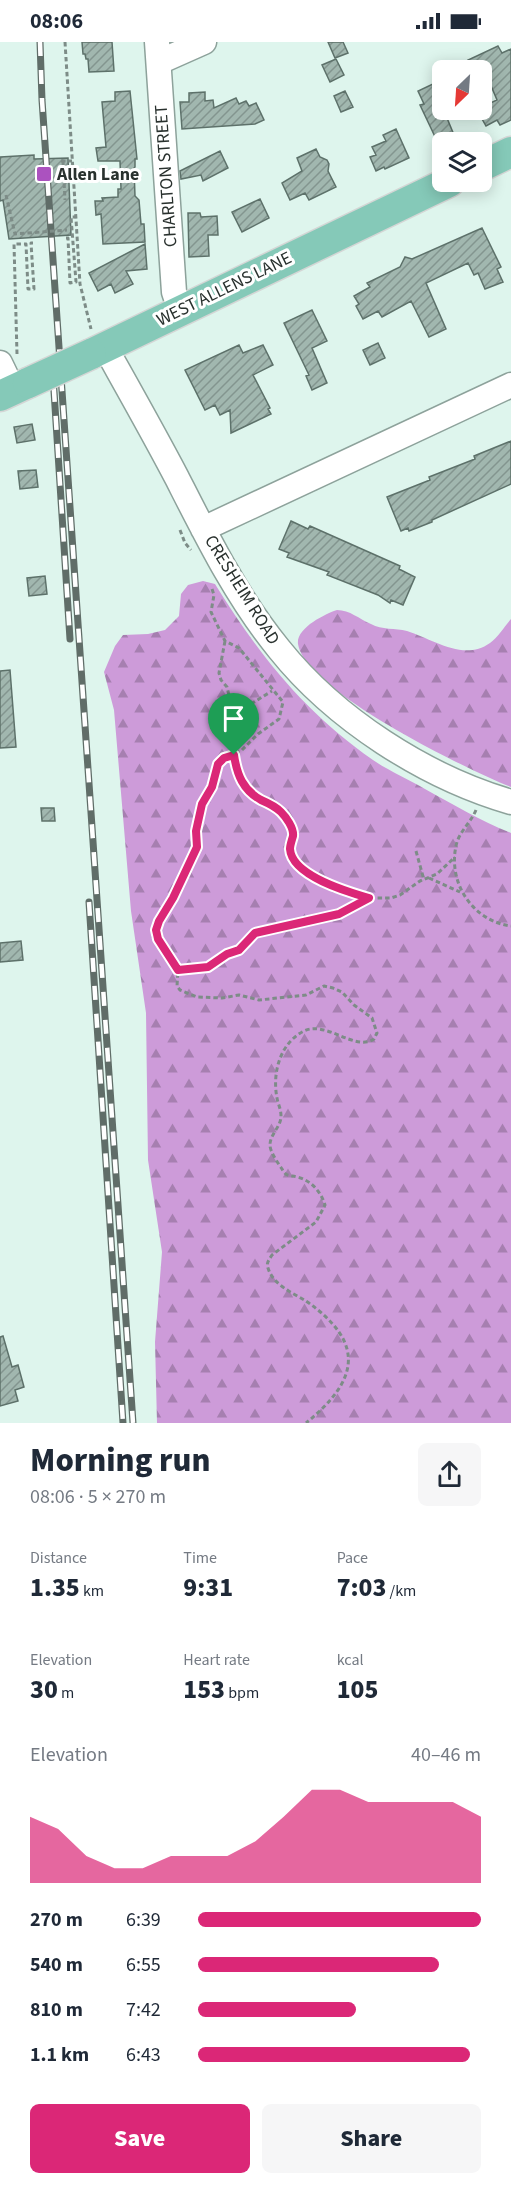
<!DOCTYPE html>
<html lang="en">
<head>
<meta charset="utf-8">
<style>
	body { margin:0; font-family:"Source Sans 3",sans-serif; background:#f6f6f7; color:#1f2937; height:100vh; display:flex; flex-direction:column; font-size:22px; white-space:nowrap }
	* { box-sizing:border-box; margin:0 }
	p { font-size:20px; color:#747a83 }
	.icon { flex:none; width:33px; height:33px; fill:none; stroke:currentColor; stroke-width:2; stroke-linecap:round; stroke-linejoin:round }
	.map { position:relative; height:1381px; overflow:hidden }
	.details { display:flex; flex-direction:column; background:#fff; flex:1 }
	.details>* { flex:none }
	.needle { width:39px; rotate:205deg }
	.fabs { position:absolute; left:432px; top:18px; display:grid; gap:12px }
	.fabs a { display:grid; place-items:center; width:60px; height:60px; border-radius:9px; background:#fff; box-shadow:0 3px 15px #0003; font-size:30px }
	.pin { position:absolute; display:grid; place-items:center; width:51px; height:51px; color:#fff; margin:-62px -26px; border-radius:50% 50% 50% 0; rotate:-45deg; box-shadow:0 0 6px #0007 }
	.pin .icon { rotate:45deg }
	.round { display:grid; place-items:center; flex:none; width:63px; height:63px; border-radius:9px; background:#f6f6f7 }
	.head { display:flex; align-items:center; justify-content:space-between; height:102px; padding:0 30px }
	h1 { font-size:33px; font-weight:800; line-height:45px }
	.metrics { display:grid; grid-template-columns:repeat(3,1fr); gap:9px; height:102px; padding:6px 30px }
	.metrics div { display:grid; align-content:center }
	.metrics b { font-size:26px; font-weight:800 }
	.metrics small { font-size:16px; font-weight:400 }
	.metrics p { font-size:16px }
	.chart { height:168px; padding:12px 30px }
	.chart p { display:flex; justify-content:space-between }
	.chart svg { width:100%; height:108px; margin-top:6px; fill:#db2777; opacity:.7 }
	.primary-button { display:flex; gap:12px; margin-top:auto; padding:12px 30px }
	.primary-button a { flex:1; height:69px; border-radius:9px; background:#db2777; color:#fff; font-size:24px; font-weight:800; line-height:69px; text-align:center }
	.primary-button a+a { background:#f6f6f7; color:#1f2937 }
	ul { padding:0 30px; list-style:none; font-size:20px }
	li { display:grid; grid-template-columns:96px 72px 1fr; align-items:center; height:45px }
	li i { height:15px; border-radius:8px; background:#db2777 }
	.status { display:flex; justify-content:space-between; align-items:center; height:42px; padding:0 30px; background:#fff; direction:ltr }
	.status svg { height:16px; fill:currentColor }
	.map>svg:first-child { display:block }
	.forest { fill:url(#forest-firs) }
	.building { fill:url(#building-hatch); stroke:#5d716a; stroke-width:1.5 }
	.lines { fill:none; stroke-linecap:round; stroke-linejoin:round }
	.minor-casing { stroke:#8da29b; stroke-width:27 }
	.major-casing { stroke:#d4d6d5; stroke-width:33 }
	.path { stroke:#7d8c87; stroke-width:3; stroke-dasharray:4.5 3; stroke-linecap:butt }
	.minor { stroke:#fff; stroke-width:24 }
	.major { stroke:#85c9b8; stroke-width:30 }
	.rail-casing { stroke:#606d68; stroke-width:7 }
	.rail { stroke:#fff; stroke-width:4.5; stroke-dasharray:14; stroke-linecap:butt }
	.major-bridge-casing { stroke:#d4d6d5; stroke-width:33; stroke-linecap:butt }
	.path-bridge { stroke:#7d8c87; stroke-width:3; stroke-dasharray:4.5 3; stroke-linecap:butt }
	.major-bridge { stroke:#85c9b8; stroke-width:30 }
	.route-casing { stroke:#fff; stroke-width:12 }
	.route { stroke:#db2777; stroke-width:8 }
	.poi-dot { fill:#ab52bf; stroke:#fff; stroke-width:2 }
	.labels { text-anchor:middle; dominant-baseline:central; stroke-width:6; stroke-linejoin:round; paint-order:stroke }
	.poi-label { font-size:18px; font-weight:bold; fill:#29312e; stroke:#fff; text-anchor:start }
	.street-label { font-size:18px; fill:#29312e; stroke:#fff }
</style>
</head>
<body>
<div class="status"><b>08:06</b><svg viewBox="0 0 49 12"><path d="M0 12V9h3v3zM5 12V6h3v6zM10 12V3h3v9zM15 12V0h3v12zM26 1h20v11H26zM47 4h2v5h-2z"/></svg></div>
<div class="map">
<svg width="511" height="1381" viewBox="0 0 511 1381">
	<defs>
		<pattern id="forest-firs" width="22" height="20" patternUnits="userSpaceOnUse" patternTransform="scale(1.5)"><rect width="22" height="20" fill="#cd9bd9"/><path d="M5 1l3.5 6h-7zM16 11l3.5 6h-7z" fill="#a67fb0"/></pattern>
		<pattern id="building-hatch" width="6" height="6" patternUnits="userSpaceOnUse" patternTransform="scale(1.5)"><rect width="6" height="6" fill="#a1b7af"/><path d="M-1 1l2-2M0 6l6-6M5 7l2-2" fill="none" stroke="#83958f"/></pattern>
	</defs>
	<rect width="100%" height="100%" fill="#def5ed"/>
	<path class="forest" d="M203 539 215 542C259 613 303 669 373 718 389 729 408 737 425 747 454 763 481 779 511 791V1381H157L155 1300 162 1210 148 1118 146 971 131 869 114 668 104 630 115 604 123 593 148 592 165 588 179 574 181 552 188 543Z
		M337 568C350 568 359 577 371 582 382 588 395 586 407 589 433 597 463 620 490 601 498 595 504 585 511 577V745C468 728 305 649 298 602 296 586 325 572 337 568Z"/>
	<path class="building" d="M82 0H112L114 29 89 30 88 17H86L85 12H83Z
		M328 0H343L348 11 335 16Z
		M498 4 502 11 511 7V78L500 83 497 78 486 84 477 68H482V65L497 58 486 32 482 34V28H474L468 18Z
		M336 17 344 33 330 40 322 23Z
		M435 41 442 56V68H448L451 74 447 76 454 93 438 101 420 63 424 62 418 49Z
		M130 49 137 117H135V125L134 126 135 154 139 158 141 182H144L145 200 103 202 101 172 96 173 95 159H103L102 156 118 155V147H121L120 119H98L96 106 106 105 102 60 115 59V50Z
		M345 49 353 65 341 70 334 54Z
		M205 50V59L213 58 214 66 236 56 239 62 246 59 249 64 256 61 264 78 255 82 182 87 180 60H189V51Z
		M396 87 409 116 385 127 384 125 376 129 370 115 376 113 372 105 386 99 383 93Z
		M316 107 320 115 327 118 329 122 328 129 336 145 309 158 305 151 290 158 282 141 302 129 297 116Z
		M220 109 228 126 203 139 201 133 181 137 180 129Z
		M34 113V117L68 116 71 193 9 197 3 158 0 159V115Z
		M260 157 269 176 242 190 232 170Z
		M188 171H200L201 175 217 174 218 193H208L209 214 189 215Z
		M482 186 501 225 497 227 503 240 485 247 478 231 474 233 468 221 426 241 446 287 429 295 411 259 382 275 378 269 363 277 356 264 359 262 354 254 370 245 367 241 400 225 405 215 412 217Z
		M145 202 147 227 126 229 133 242 115 251 111 242 98 249 89 231Z
		M312 268 327 299 312 306 327 341 312 348 306 334 309 333 284 281Z
		M378 301 385 316 370 323 363 308Z
		M239 303 243 311 263 303 273 323 253 333 270 366 268 367 271 372 231 391 230 368 220 373 215 363 205 368 185 328Z
		M32 382 35 398 17 401 14 385Z
		M511 399V442L432 478V480L409 489 408 486 401 489 387 455 430 438 429 435 475 417 474 414Z
		M36 428 38 445 20 447 18 429Z
		M291 479 308 487 310 484 400 524 399 527 415 535 403 563 391 558 390 561 378 553 327 533 329 530 287 515 289 511 279 507Z
		M45 534 47 552 29 554 27 536Z
		M10 628 16 705 0 706V629Z
		M41 766H54L55 779H42Z
		M21 899 23 918 0 920V901Z
		M3 1294 12 1325 18 1323 24 1345 15 1348 18 1359 0 1364V1295Z"/>
	<g class="lines">
		<defs>
			<path id="minor" d="M157 0 174 250 180 268
				M159 20 204 0
				M105 305C129 348 154 392 177 436 207 495 237 556 279 607 335 677 425 735 511 760
				M0 321 13 348
				M203 487 511 343"/>
			<path id="major" d="M482 124 511 110
				M91 312 449 140
				M0 354 28 341"/>
		</defs>
		<use href="#minor" class="minor-casing"/>
		<use href="#major" class="major-casing"/>
		<path class="path" d="M65 0 80 242 91 287
			M61 119H72
			M63 119 65 158
			M66 196H68L70 241 76 240 71 175H76
			M17 312 14 202H26L28 247H34L31 201H33
			M180 488 185 501 191 508
			M212 547 214 553 211 570 225 599 239 606 283 660 279 677 258 692 241 709 224 715 218 722 212 745 202 762 196 789 197 805 173 856 159 879 156 888 158 897 178 928 177 944 180 948 197 955 222 956 239 953 259 958 306 953 324 944 333 946 342 950 354 963 372 976 377 991 374 997C355 1010 326 978 304 989 280 1001 272 1031 277 1056 278 1062 281 1067 281 1074 281 1085 270 1092 270 1103 270 1110 278 1121 282 1127 286 1135 290 1133 297 1135 311 1138 321 1150 325 1163L316 1180 272 1213C269 1218 266 1221 268 1226 273 1243 293 1251 306 1259 366 1301 359 1338 306 1381
			M225 599 219 631 221 638 227 645 231 662 241 668 272 649
			M234 713C237 733 243 748 261 758 268 761 275 764 281 770 286 775 294 786 293 794 292 798 290 803 290 807 292 834 348 850 369 856
			M476 768C471 780 461 788 457 800 446 839 472 879 511 884
			M416 809 424 838
			M429 836 460 850
			M178 928 208 925 227 912 239 907 255 891 339 872 369 856H391L400 853 420 839 437 832 455 815"/>
		<use href="#minor" class="minor"/>
		<use href="#major" class="major"/>
		<defs>
			<path id="rail" d="M40 0 42 58 133 1381
				M52 318 70 597
				M89 860 123 1381"/>
		</defs>
		<use href="#rail" class="rail-casing"/>
		<use href="#rail" class="rail"/>
		<defs>
			<path id="major-bridge" d="M28 341 91 312"/>
		</defs>
		<use href="#major-bridge" class="major-bridge-casing"/>
		<path class="path-bridge" d="M6 153 15 192 67 188"/>
		<use href="#major-bridge" class="major-bridge"/>
	</g>
	<g class="lines">
		<defs>
			<path id="route" d="M234 713C237 733 243 748 261 758 268 761 275 764 281 770 286 775 294 786 293 794 292 798 290 803 290 807 292 834 348 850 369 856L339 872 255 891 239 908 227 912 208 925 178 928 158 897 156 888 159 879 173 856 197 805 196 789 202 762 212 745 218 722 224 716Z"/>
		</defs>
		<use href="#route" class="route-casing"/>
		<use href="#route" class="route"/>
	</g>
	<rect class="poi-dot" x="36" y="124" width="16" height="16" rx="3"/>
	<g class="labels">
		<g class="poi-label">
			<text x="57" y="132">Allen Lane</text>
		</g>
		<g class="street-label">
			<text transform="translate(166 134) rotate(-94)">CHARLTON STREET</text>
			<text transform="translate(224 247) rotate(-26)">WEST ALLENS LANE</text>
			<text transform="translate(242 548) rotate(58)">CRESHEIM ROAD</text>
		</g>
	</g>
</svg>
<div class="fabs">
<a><svg class="needle" viewBox="-14 -14 28 28"><path d="M0-13l5 13h-10z" fill="#e53935"/><path d="M0 13l5-13h-10z" fill="#747a83"/></svg></a>
<a><svg class="icon" aria-label="layers" viewBox="0 0 24 24"><path d="M12 4l9 5-9 5-9-5zM3 14l9 5 9-5"/></svg></a>
</div>
<div class="pin" style="left:234px;top:713px;background:#1e9e55"><svg class="icon" aria-label="arrive" viewBox="0 0 24 24"><path d="M6 21V4h12l-3 4 3 4H6"/></svg></div>
</div>
<section class="details">
<div class="head"><div><h1>Morning run</h1><p>08:06 · 5 × 270 m</p></div><a class="round"><svg class="icon" aria-label="share" viewBox="0 0 24 24"><path d="M12 15V3M7 8l5-5 5 5M5 13v7h14v-7"/></svg></a></div>
<div class="metrics">
<div><p>Distance</p><b>1.35<small> km</small></b></div>
<div><p>Time</p><b>9:31</b></div>
<div><p>Pace</p><b>7:03<small> /km</small></b></div>
</div>
<div class="metrics">
<div><p>Elevation</p><b>30<small> m</small></b></div>
<div><p>Heart rate</p><b>153<small> bpm</small></b></div>
<div><p>kcal</p><b>105</b></div>
</div>
<div class="chart"><p><span>Elevation</span>40–46 m</p>
<svg viewBox="0 0 160 44" preserveAspectRatio="none"><path d="M0 44V17L10 22L20 33L30 38L40 38L50 33L60 33L70 33L80 27L90 17L100 6L110 6L120 11L130 11L140 11L150 11L160 17V44z"/></svg>
</div>
<ul>
<li><b>270 m</b>6:39<i style="width:100%"></i></li>
<li><b>540 m</b>6:55<i style="width:85%"></i></li>
<li><b>810 m</b>7:42<i style="width:56%"></i></li>
<li><b>1.1 km</b>6:43<i style="width:96%"></i></li>
</ul>
<div class="primary-button"><a>Save</a><a>Share</a></div>
</section>
</body>
</html>
